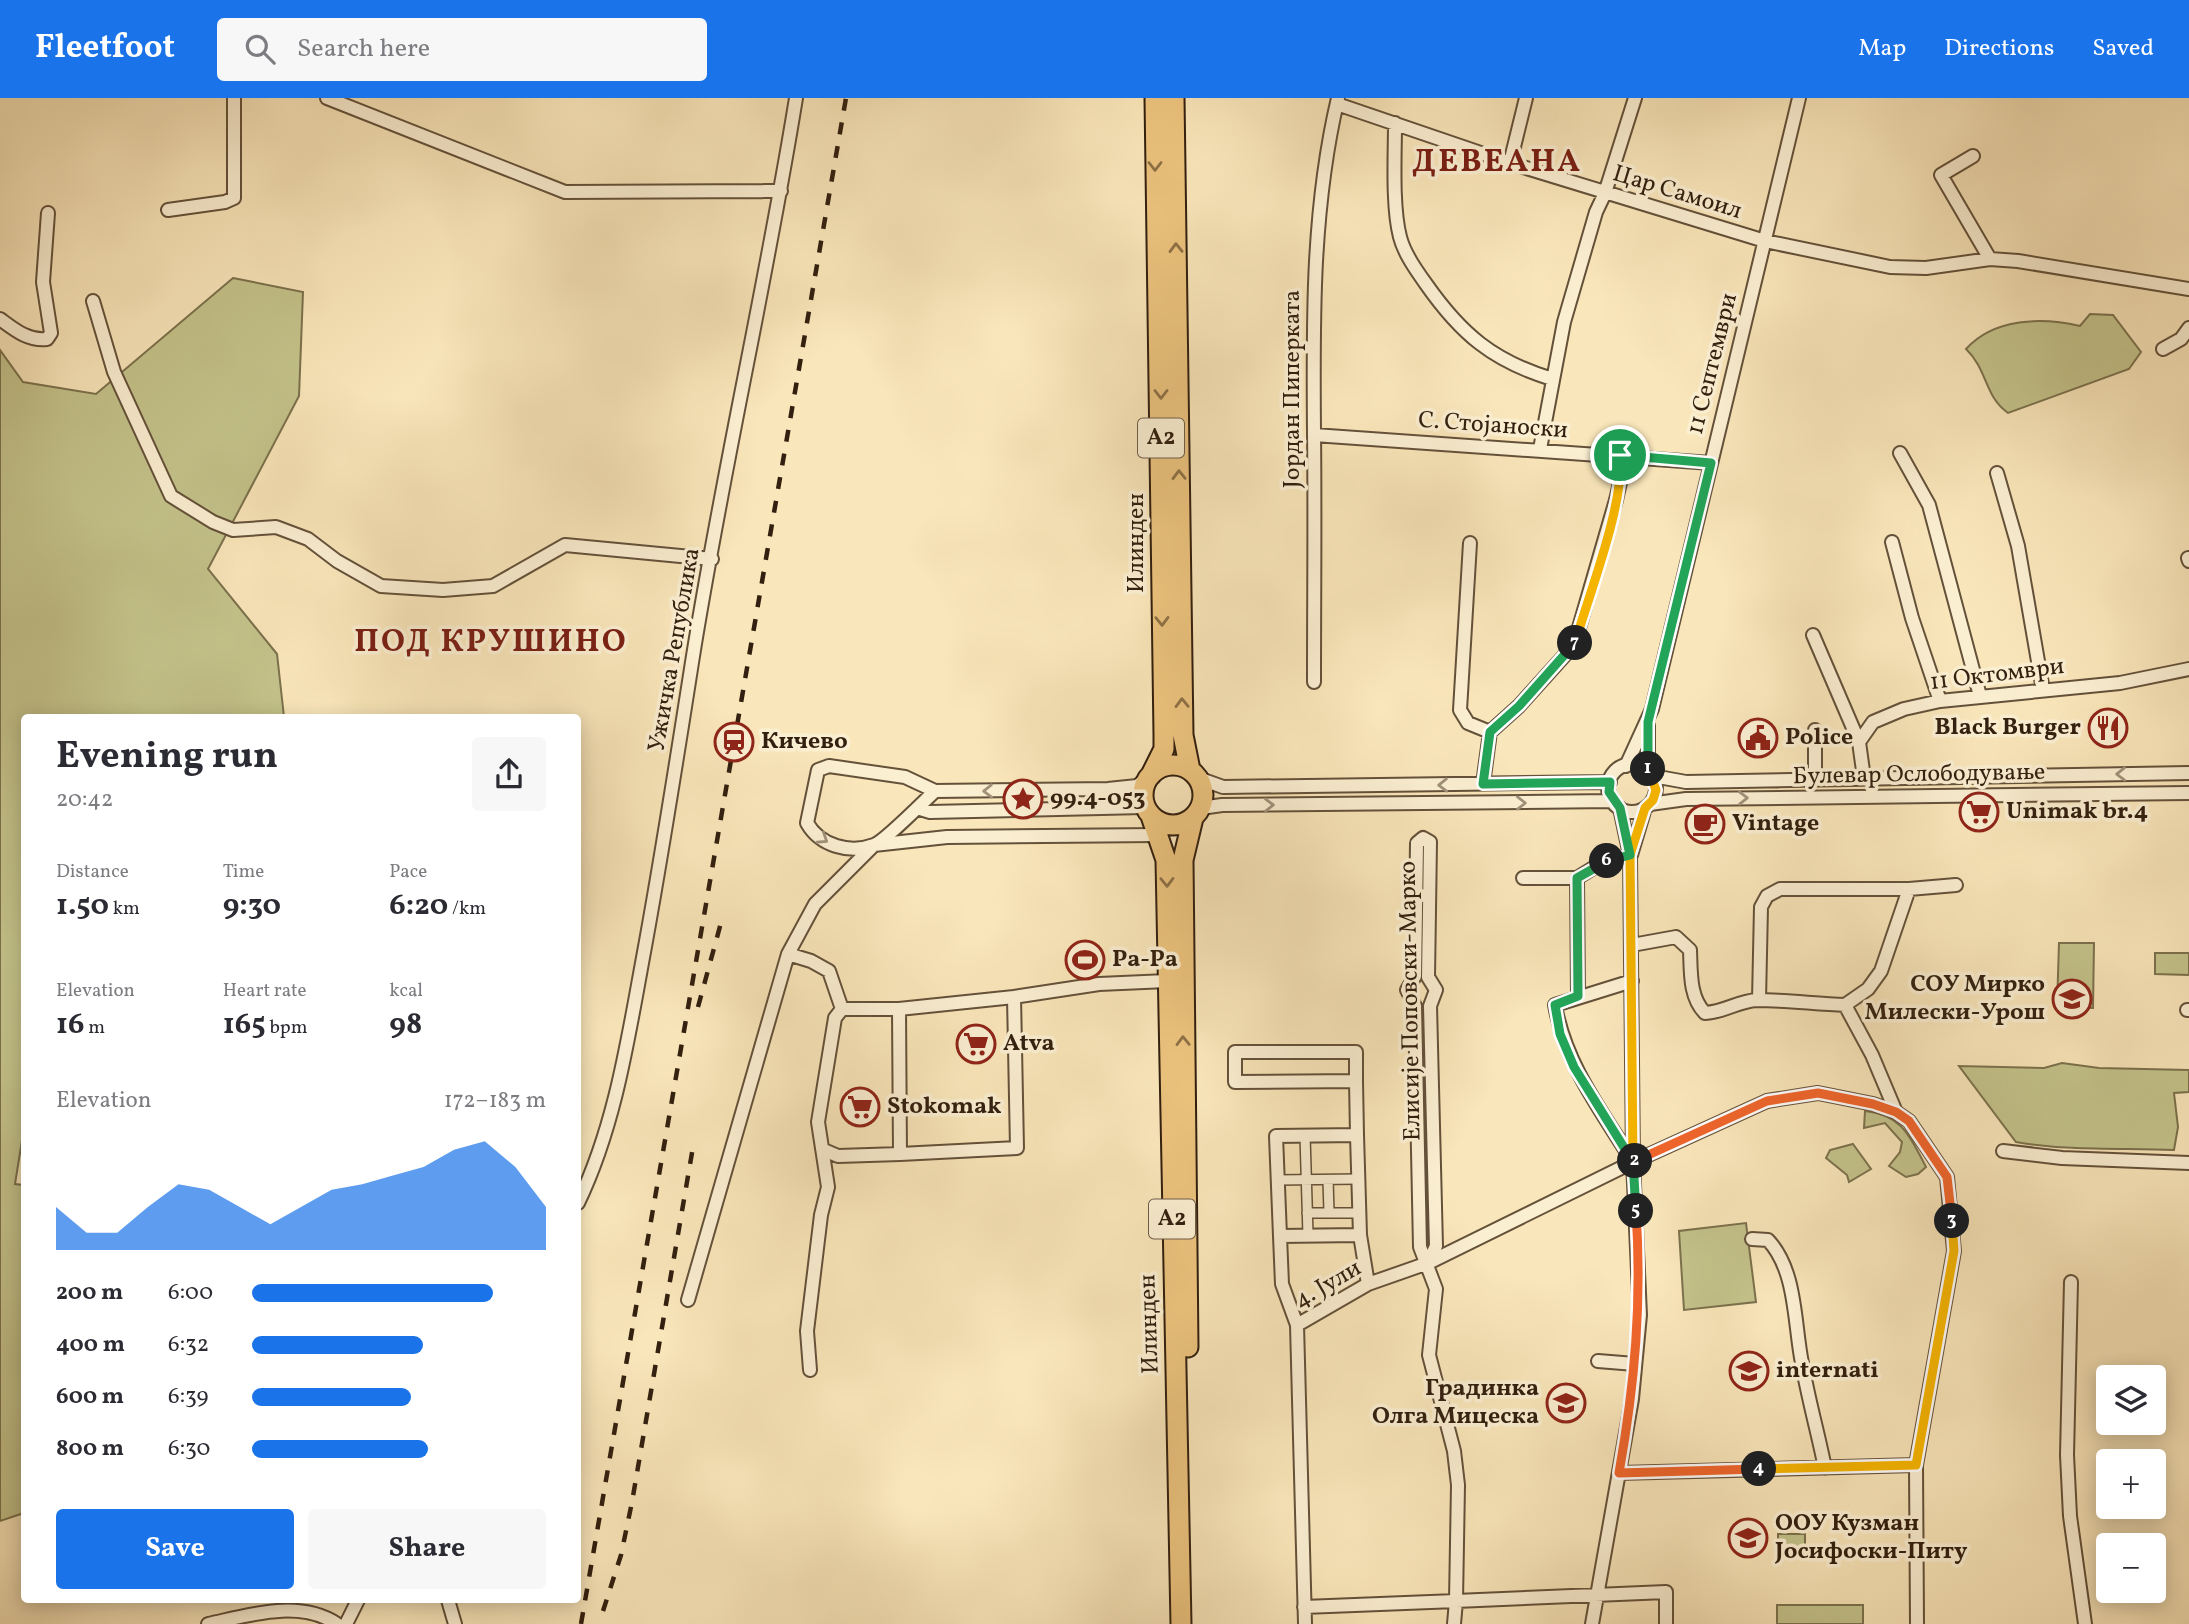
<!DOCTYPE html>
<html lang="en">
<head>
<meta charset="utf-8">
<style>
	body { margin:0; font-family:Vollkorn,serif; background:#f7f7f7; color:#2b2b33; height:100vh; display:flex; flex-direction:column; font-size:26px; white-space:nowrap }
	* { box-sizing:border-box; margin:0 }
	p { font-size:23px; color:#7c7c81 }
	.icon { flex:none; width:38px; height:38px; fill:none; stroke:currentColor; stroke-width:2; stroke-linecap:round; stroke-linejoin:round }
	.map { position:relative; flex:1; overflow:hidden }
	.drawer { position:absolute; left:21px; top:616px; width:560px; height:889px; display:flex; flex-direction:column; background:#fff; border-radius:7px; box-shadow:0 4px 18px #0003 }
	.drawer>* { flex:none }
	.fabs { position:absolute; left:2096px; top:1267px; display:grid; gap:14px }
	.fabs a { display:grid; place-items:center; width:70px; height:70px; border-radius:7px; background:#fff; box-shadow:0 4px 18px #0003; font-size:35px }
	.pin { position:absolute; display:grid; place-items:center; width:60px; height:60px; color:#fff; margin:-30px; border:4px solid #fff; border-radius:50%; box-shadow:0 2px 7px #0007 }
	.km { position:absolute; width:35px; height:35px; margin:-18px; border-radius:50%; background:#222; color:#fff; font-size:19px; line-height:35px; text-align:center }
	.round { display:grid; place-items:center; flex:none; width:74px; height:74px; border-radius:7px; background:#f7f7f7 }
	.head { display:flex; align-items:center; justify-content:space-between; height:119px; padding:0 35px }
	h1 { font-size:38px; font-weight:700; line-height:52px }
	.figures { display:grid; grid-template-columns:repeat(3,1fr); gap:10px; height:119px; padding:7px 35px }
	.figures div { display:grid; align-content:center }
	.figures b { font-size:30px; font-weight:700 }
	.figures small { font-size:19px; font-weight:400 }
	.figures p { font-size:19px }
	.chart { height:196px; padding:14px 35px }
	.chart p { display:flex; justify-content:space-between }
	.chart svg { width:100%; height:126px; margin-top:7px; fill:#1a73e8; opacity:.7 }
	.action { display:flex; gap:14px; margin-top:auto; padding:14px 35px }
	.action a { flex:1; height:80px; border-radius:7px; background:#1a73e8; color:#fff; font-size:28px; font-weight:700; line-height:80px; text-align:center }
	.action a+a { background:#f7f7f7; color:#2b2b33 }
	ul { padding:0 35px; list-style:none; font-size:23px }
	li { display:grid; grid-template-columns:112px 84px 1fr; align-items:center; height:52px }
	li i { height:18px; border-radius:9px; background:#1a73e8 }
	header { display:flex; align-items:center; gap:42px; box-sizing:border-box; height:98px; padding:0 35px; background:#1a73e8; color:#fff }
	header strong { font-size:33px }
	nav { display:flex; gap:38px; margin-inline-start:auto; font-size:24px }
	.search { width:490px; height:63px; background:#f7f7f7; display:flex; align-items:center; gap:18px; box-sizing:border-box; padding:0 24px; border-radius:7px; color:#7c7c81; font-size:26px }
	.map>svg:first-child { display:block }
	.green { fill:#c4c38b; stroke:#7b714d; stroke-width:2 }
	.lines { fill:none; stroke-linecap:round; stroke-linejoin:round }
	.pedestrian-casing { stroke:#64513a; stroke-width:12 }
	.minor-casing { stroke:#64513a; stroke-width:16 }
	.primary-casing { stroke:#321f0f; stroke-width:23 }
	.pedestrian { stroke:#fbefd2; stroke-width:9 }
	.minor { stroke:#fbefd2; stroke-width:12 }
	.primary { stroke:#ecc37d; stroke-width:19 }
	.rail { stroke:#321f0f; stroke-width:4.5; stroke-dasharray:12 12; stroke-linecap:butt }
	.oneway { stroke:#8f7146 }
	.oneway2 { stroke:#a1917a }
	.split-1-casing { stroke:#fff; stroke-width:14 }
	.split-2-casing { stroke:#fff; stroke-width:14 }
	.split-3-casing { stroke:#fff; stroke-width:14 }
	.split-4-casing { stroke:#fff; stroke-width:14 }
	.split-5-casing { stroke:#fff; stroke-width:14 }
	.split-6-casing { stroke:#fff; stroke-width:14 }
	.split-7-casing { stroke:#fff; stroke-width:14 }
	.split-8-casing { stroke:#fff; stroke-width:14 }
	.split-1 { stroke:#22a559; stroke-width:9 }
	.split-2 { stroke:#f5b400; stroke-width:9 }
	.split-3 { stroke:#f0652b; stroke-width:9 }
	.split-4 { stroke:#f5b400; stroke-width:9 }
	.split-5 { stroke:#f0652b; stroke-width:9 }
	.split-6 { stroke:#22a559; stroke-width:9 }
	.split-7 { stroke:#22a559; stroke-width:9 }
	.split-8 { stroke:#f5b400; stroke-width:9 }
	.labels { text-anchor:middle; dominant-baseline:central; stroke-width:7; stroke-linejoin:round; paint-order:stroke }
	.shield { fill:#fbefd2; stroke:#6e5d4a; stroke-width:2 }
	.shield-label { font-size:23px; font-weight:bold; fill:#321f0f }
	.street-label { font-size:24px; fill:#321f0f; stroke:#fbefd2 }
	.poi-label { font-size:24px; font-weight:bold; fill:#321f0f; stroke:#fbefd2; text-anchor:start }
	.district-label { font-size:32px; font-weight:bold; letter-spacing:2px; fill:#7a1f14; stroke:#fbefd2 }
</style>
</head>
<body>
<header>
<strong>Fleetfoot</strong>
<div class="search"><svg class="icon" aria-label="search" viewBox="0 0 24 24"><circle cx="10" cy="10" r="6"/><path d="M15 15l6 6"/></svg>Search here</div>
<nav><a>Map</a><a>Directions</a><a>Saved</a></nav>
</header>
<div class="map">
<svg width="2189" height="1526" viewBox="0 0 2189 1526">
	<rect width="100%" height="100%" fill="#f9e6ba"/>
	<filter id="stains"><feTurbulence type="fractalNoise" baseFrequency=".00286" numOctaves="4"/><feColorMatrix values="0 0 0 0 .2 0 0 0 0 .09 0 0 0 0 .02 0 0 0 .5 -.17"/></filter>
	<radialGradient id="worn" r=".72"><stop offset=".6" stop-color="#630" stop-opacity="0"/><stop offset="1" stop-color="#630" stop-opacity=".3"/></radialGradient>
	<path class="green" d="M233 180 303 194 299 298 208 471 277 556 284 619 24 620V1030L15 1086 24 1087V1415L0 1423V252L23 284 96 296Z
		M2090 216 2113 217 2141 254 2129 271 2008 315C1984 298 1988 272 1966 251 1994 220 2042 219 2080 228Z
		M2059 845H2094L2093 910 2057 909Z
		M2155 855H2189V877L2155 876Z
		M2062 965 2099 970 2189 972V994L2174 995 2178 1029 2174 1052C2121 1050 2068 1053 2016 1044L1959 968 2044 970Z
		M1865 1013C1903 1017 1910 1039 1926 1069L1918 1076 1906 1079 1889 1068 1900 1054 1902 1044 1885 1025 1864 1030Z
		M1853 1046 1871 1071 1849 1084 1847 1077 1826 1060 1830 1052Z
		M1746 1125 1756 1204 1684 1212 1679 1133Z
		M1778 1436H1805V1459H1778Z
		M1777 1507H1863V1526H1777Z"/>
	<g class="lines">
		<defs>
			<path id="pedestrian" d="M1305 1037 1308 1137
				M1278 1082 1358 1081
				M1328 1082 1329 1114
				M1307 1115H1360"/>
			<path id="minor" d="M327 0 565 94 781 93
				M1337 6 1510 65 1765 143 1890 169 1926 170 1990 161 2018 163 2189 191
				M1395 25C1395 57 1392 108 1400 139 1404 155 1416 172 1426 186 1461 236 1493 263 1552 281
				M1973 58 1941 77 1990 161
				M1510 65 1526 0
				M168 112 225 104 234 100V0
				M93 203 114 274 171 398 213 424 233 432 276 429 308 441 337 463 381 488 443 492 493 488 565 447 712 461
				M0 221C15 232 28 243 47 241L51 235 43 184 48 115
				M2163 251 2181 241 2189 230
				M1314 337 1711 365
				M1540 351 1564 224 1596 114 1605 95 1635 0
				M1900 355 1929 407 1980 598
				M1997 375 2018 448 2043 592
				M1892 444 1912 520 1940 603
				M1470 445 1460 612 1468 625 1490 634
				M2188 460 2189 463
				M1813 537 1859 644
				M1314 584C1314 501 1315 417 1314 334 1313 221 1312 110 1338 0
				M1648 628V672
				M1815 632V681
				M1608 690a24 24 0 1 1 48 0a24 24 0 1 1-48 0Z
				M1626 668 1652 611 1799 0
				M1653 678 1686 684 2189 675
				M1198 680 1223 689 1610 684
				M1864 680 1859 644 1873 624 1904 611 1940 603 2120 585 2189 571
				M1483 686 1490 634 1519 608 1574 547 1616 402 1622 376 1620 357
				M935 693C923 704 885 743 874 747 850 756 820 748 807 725L818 672 829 668 905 679 935 693 1108 691 1137 688 1151 677
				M1650 706 1686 701 2189 695
				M917 710 930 714 1144 709
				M1201 710 1222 707 1613 703
				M1631 757 1645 710
				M1523 780H1577L1578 898
				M1577 780 1603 764 1630 757
				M1632 847 1676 839 1690 852C1691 873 1689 899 1705 915 1725 914 1738 903 1757 902 1786 902 1816 906 1845 907L1868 891 1881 873 1909 791 1956 787
				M788 856 811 863 829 873 842 911H899
				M1632 883 1555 907C1565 966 1602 1014 1633 1064
				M1014 899 899 911 900 1056 1017 1050 1014 899 1099 886 1167 883
				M1759 902 1761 809 1767 798 1780 791H1909
				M1845 907 1872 957 1896 1014
				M2187 912H2189
				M1356 983V954H1235V984L1356 983 1357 1037
				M824 1052 838 1058 900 1056
				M2003 1053 2062 1060 2189 1065
				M578 1105C614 1030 627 947 642 865 661 763 677 660 693 558 723 371 766 186 796 0
				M1280 1138 1276 1038 1357 1037 1360 1137
				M1752 1141 1768 1142C1797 1173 1794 1226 1802 1265 1808 1300 1818 1335 1825 1370
				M1428 1165 1436 1148 1430 908 1436 892 1428 879 1430 744 1423 740 1417 745 1415 878 1407 892 1415 908 1420 1149 1436 1191 1429 1257 1454 1353 1458 1387 1456 1503 1666 1494V1526
				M2071 1184 2067 1357 2070 1418 2085 1526
				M688 1202 788 856 815 806 874 747 947 739 1158 737
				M1297 1227 1282 1186 1280 1138 1360 1137 1368 1186
				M1598 1263 1635 1266
				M810 1272 807 1233 821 1117 828 1089 818 1024 835 920 842 911
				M1619 1375 1916 1367
				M448 1502 455 1526
				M1304 1509 1456 1503 1454 1526
				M208 1526C250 1517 299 1501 337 1526
				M346 1526 358 1502
				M1305 1526 1297 1227 1368 1186 1428 1165 1633 1064 1767 1003 1818 995 1873 1006 1896 1014 1909 1023 1947 1079 1954 1153 1916 1367 1917 1526
				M1592 1526 1632 1301 1640 1217 1633 1064 1630 757 1620 710"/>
			<path id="primary" d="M1174 0 1183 637 1190 672
				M1143 697a30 30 0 1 1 60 0a30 30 0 1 1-60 0Z
				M1151 677 1164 651V638L1155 0
				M1151 718 1166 762 1181 1526
				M1188 1249 1183 762 1193 720"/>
		</defs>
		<use href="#pedestrian" class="pedestrian-casing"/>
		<use href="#minor" class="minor-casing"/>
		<use href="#primary" class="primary-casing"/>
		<use href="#pedestrian" class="pedestrian"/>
		<use href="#minor" class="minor"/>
		<use href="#primary" class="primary"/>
		<path class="rail" d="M698 909 722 821
			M603 1513 621 1457 632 1404 693 1049
			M581 1526 846 0"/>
	</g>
	<defs><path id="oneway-chevron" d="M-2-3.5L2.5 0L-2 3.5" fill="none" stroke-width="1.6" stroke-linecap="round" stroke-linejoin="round" transform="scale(1.75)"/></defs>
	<g class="oneway">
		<use href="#oneway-chevron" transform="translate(1155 68) rotate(90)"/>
		<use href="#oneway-chevron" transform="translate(1176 150) rotate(-91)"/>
		<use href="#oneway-chevron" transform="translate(1161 296) rotate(90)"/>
		<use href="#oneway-chevron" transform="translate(1179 377) rotate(-91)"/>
		<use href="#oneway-chevron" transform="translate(1162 523) rotate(89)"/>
		<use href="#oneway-chevron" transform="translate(1182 605) rotate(-91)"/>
		<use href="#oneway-chevron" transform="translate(1167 784) rotate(89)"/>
		<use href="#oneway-chevron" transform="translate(1183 943) rotate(-91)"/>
	</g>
	<g class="oneway2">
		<use href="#oneway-chevron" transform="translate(2121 676) rotate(179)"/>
		<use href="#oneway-chevron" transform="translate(1443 687) rotate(179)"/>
		<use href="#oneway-chevron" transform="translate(988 693) rotate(179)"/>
		<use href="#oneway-chevron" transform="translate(1743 700) rotate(-1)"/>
		<use href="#oneway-chevron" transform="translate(1521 705)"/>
		<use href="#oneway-chevron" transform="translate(1269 707) rotate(-1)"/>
		<use href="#oneway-chevron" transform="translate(823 741) rotate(33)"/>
	</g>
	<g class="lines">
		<defs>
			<path id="split-1" d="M1620 357 1711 365 1648 624V671"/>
			<path id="split-2" d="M1635 1063 1633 1064 1630 757 1645 710 1653 702 1656 692 1648 671"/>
			<path id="split-3" d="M1635 1063 1767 1003 1818 995 1873 1006 1896 1014 1909 1023 1947 1079 1952 1123"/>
			<path id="split-4" d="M1759 1371 1916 1367 1954 1153 1952 1123"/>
			<path id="split-5" d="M1636 1113C1642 1204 1635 1285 1619 1375L1759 1371"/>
			<path id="split-6" d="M1607 763 1577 780 1578 898 1555 907 1560 936 1574 969 1633 1064 1636 1113"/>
			<path id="split-7" d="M1575 545 1519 608 1490 634 1483 686 1610 684 1609 694 1620 710 1630 757 1607 763"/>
			<path id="split-8" d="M1575 545C1589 496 1625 405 1620 357"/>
		</defs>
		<use href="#split-1" class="split-1-casing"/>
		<use href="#split-2" class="split-2-casing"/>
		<use href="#split-3" class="split-3-casing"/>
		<use href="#split-4" class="split-4-casing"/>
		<use href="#split-5" class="split-5-casing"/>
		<use href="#split-6" class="split-6-casing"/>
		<use href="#split-7" class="split-7-casing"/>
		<use href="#split-8" class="split-8-casing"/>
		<use href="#split-1" class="split-1"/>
		<use href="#split-2" class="split-2"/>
		<use href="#split-3" class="split-3"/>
		<use href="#split-4" class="split-4"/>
		<use href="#split-5" class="split-5"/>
		<use href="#split-6" class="split-6"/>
		<use href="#split-7" class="split-7"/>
		<use href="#split-8" class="split-8"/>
	</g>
	<defs>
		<symbol id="restaurant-ring" viewBox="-11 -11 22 22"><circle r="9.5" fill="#fbefd2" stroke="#8f2418" stroke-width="1.5"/><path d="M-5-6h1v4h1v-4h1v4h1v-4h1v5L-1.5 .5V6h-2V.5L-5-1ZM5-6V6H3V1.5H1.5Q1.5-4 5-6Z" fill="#8f2418"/></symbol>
		<symbol id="civic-ring" viewBox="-11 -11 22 22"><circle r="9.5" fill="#fbefd2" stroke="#8f2418" stroke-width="1.5"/><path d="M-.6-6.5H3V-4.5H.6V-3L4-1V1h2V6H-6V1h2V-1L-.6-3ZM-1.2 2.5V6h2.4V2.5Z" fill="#8f2418"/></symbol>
		<symbol id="station-ring" viewBox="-11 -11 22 22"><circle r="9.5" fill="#fbefd2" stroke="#8f2418" stroke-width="1.5"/><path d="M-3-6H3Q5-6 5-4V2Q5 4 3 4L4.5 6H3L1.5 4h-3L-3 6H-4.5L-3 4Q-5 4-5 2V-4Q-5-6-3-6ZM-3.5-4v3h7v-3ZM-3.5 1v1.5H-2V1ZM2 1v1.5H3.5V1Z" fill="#8f2418"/></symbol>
		<symbol id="sight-ring" viewBox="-11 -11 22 22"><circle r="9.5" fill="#fbefd2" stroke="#8f2418" stroke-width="1.5"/><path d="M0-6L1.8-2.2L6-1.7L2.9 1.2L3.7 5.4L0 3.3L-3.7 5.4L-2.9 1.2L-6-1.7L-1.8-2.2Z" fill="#8f2418"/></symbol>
		<symbol id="supermarket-ring" viewBox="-11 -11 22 22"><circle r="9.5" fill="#fbefd2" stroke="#8f2418" stroke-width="1.5"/><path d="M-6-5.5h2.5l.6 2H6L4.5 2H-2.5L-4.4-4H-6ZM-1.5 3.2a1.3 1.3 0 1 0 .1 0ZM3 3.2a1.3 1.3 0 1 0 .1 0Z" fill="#8f2418"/></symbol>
		<symbol id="cafe-ring" viewBox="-11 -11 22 22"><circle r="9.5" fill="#fbefd2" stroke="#8f2418" stroke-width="1.5"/><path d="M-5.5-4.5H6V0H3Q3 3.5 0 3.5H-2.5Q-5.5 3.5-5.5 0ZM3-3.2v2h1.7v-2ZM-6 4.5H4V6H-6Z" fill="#8f2418"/></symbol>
		<symbol id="stadium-ring" viewBox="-11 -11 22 22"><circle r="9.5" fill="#fbefd2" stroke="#8f2418" stroke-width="1.5"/><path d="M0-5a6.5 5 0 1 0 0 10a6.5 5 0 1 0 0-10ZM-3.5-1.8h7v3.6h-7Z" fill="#8f2418"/></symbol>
		<symbol id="university-ring" viewBox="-11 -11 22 22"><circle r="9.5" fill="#fbefd2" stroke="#8f2418" stroke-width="1.5"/><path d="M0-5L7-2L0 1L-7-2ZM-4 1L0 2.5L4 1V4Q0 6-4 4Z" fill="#8f2418"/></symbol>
		<symbol id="school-ring" viewBox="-11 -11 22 22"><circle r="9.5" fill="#fbefd2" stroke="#8f2418" stroke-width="1.5"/><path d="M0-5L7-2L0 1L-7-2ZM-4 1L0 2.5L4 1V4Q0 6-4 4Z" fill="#8f2418"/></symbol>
	</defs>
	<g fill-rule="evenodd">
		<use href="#restaurant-ring" x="2086" y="608" width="44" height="44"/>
		<use href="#civic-ring" x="1736" y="618" width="44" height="44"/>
		<use href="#station-ring" x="712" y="622" width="44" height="44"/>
		<use href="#sight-ring" x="1001" y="679" width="44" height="44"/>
		<use href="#supermarket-ring" x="1957" y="692" width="44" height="44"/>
		<use href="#cafe-ring" x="1683" y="704" width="44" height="44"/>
		<use href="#stadium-ring" x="1063" y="840" width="44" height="44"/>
		<use href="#university-ring" x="2050" y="879" width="44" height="44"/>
		<use href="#supermarket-ring" x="954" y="924" width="44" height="44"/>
		<use href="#supermarket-ring" x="838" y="987" width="44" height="44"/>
		<use href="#school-ring" x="1727" y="1251" width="44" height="44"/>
		<use href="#school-ring" x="1544" y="1283" width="44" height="44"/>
		<use href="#school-ring" x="1726" y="1418" width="44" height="44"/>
	</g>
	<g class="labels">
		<g class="shield">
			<rect x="1138" y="320.5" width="46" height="39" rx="5"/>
			<rect x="1149" y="1101.5" width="46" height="39" rx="5"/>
		</g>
		<g class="shield-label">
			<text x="1161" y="340">A2</text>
			<text x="1172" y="1121">A2</text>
		</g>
		<g class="street-label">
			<text transform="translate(1677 95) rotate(17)">Цар Самоил</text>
			<text transform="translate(1713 266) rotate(-76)">11 Септември</text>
			<text transform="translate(1293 291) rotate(-90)">Јордан Пиперката</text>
			<text transform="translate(1493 328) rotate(4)">С. Стојаноски</text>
			<text transform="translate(1137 445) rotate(-90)">Илинден</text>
			<text transform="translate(675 552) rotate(-80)">Ужичка Република</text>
			<text transform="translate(1997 577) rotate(-7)">11 Октомври</text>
			<text transform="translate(1919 677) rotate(-1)">Булевар Ослободување</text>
			<text transform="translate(1411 903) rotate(-91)">Елисије Поповски-Марко</text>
			<text transform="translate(1328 1187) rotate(-30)">4. Јули</text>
			<text transform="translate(1150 1226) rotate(-92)">Илинден</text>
		</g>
		<g class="poi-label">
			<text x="2081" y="630" text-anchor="end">Black Burger</text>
			<text x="1785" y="640">Police</text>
			<text x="761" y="644">Кичево</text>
			<text x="1050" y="701">99.4-053</text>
			<text x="2006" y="714">Unimak br.4</text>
			<text x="1732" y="726">Vintage</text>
			<text x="1112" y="862">Ра-Ра</text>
			<text x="2045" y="887" text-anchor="end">СОУ Мирко<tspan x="2045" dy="28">Милески-Урош</tspan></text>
			<text x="1003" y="946">Atva</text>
			<text x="887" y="1009">Stokomak</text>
			<text x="1776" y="1273">internati</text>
			<text x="1539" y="1291" text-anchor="end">Градинка<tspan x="1539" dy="28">Олга Мицеска</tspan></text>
			<text x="1775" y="1426">ООУ Кузман<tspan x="1775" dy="28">Јосифоски-Питу</tspan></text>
		</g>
		<g class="district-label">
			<text x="1497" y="65">ДЕВЕАНА</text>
			<text x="491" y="545">ПОД КРУШИНО</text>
		</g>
	</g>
	<rect width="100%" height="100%" filter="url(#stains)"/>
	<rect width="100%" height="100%" fill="url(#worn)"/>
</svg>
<div class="fabs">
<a><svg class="icon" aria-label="layers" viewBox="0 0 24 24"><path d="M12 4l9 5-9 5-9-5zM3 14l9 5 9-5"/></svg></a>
<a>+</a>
<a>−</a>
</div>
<div class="pin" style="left:1620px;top:357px;background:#1e9e55"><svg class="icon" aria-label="arrive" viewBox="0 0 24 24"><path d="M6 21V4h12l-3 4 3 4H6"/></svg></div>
<b class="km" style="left:1648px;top:671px">1</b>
<b class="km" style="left:1635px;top:1063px">2</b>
<b class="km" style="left:1952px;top:1123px">3</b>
<b class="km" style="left:1759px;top:1371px">4</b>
<b class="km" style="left:1636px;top:1113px">5</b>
<b class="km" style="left:1607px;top:763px">6</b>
<b class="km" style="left:1575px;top:545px">7</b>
<section class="drawer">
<div class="head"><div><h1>Evening run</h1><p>20:42</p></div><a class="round"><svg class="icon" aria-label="share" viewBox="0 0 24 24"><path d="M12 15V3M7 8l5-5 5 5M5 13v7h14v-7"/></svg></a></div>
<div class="figures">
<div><p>Distance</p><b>1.50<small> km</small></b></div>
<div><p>Time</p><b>9:30</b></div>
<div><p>Pace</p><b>6:20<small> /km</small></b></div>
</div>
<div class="figures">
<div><p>Elevation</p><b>16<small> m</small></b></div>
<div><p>Heart rate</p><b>165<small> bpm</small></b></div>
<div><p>kcal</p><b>98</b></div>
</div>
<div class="chart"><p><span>Elevation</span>172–183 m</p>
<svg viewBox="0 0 160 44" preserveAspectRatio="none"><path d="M0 44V29L10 38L20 38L30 29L40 21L50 23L60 29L70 35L80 29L90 23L100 21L110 18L120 15L130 9L140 6L150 15L160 29V44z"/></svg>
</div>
<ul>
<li><b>200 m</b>6:00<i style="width:82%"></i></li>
<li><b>400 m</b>6:32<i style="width:58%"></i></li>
<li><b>600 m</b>6:39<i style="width:54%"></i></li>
<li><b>800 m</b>6:30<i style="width:60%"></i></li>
</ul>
<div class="action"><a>Save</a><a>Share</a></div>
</section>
</div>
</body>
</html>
